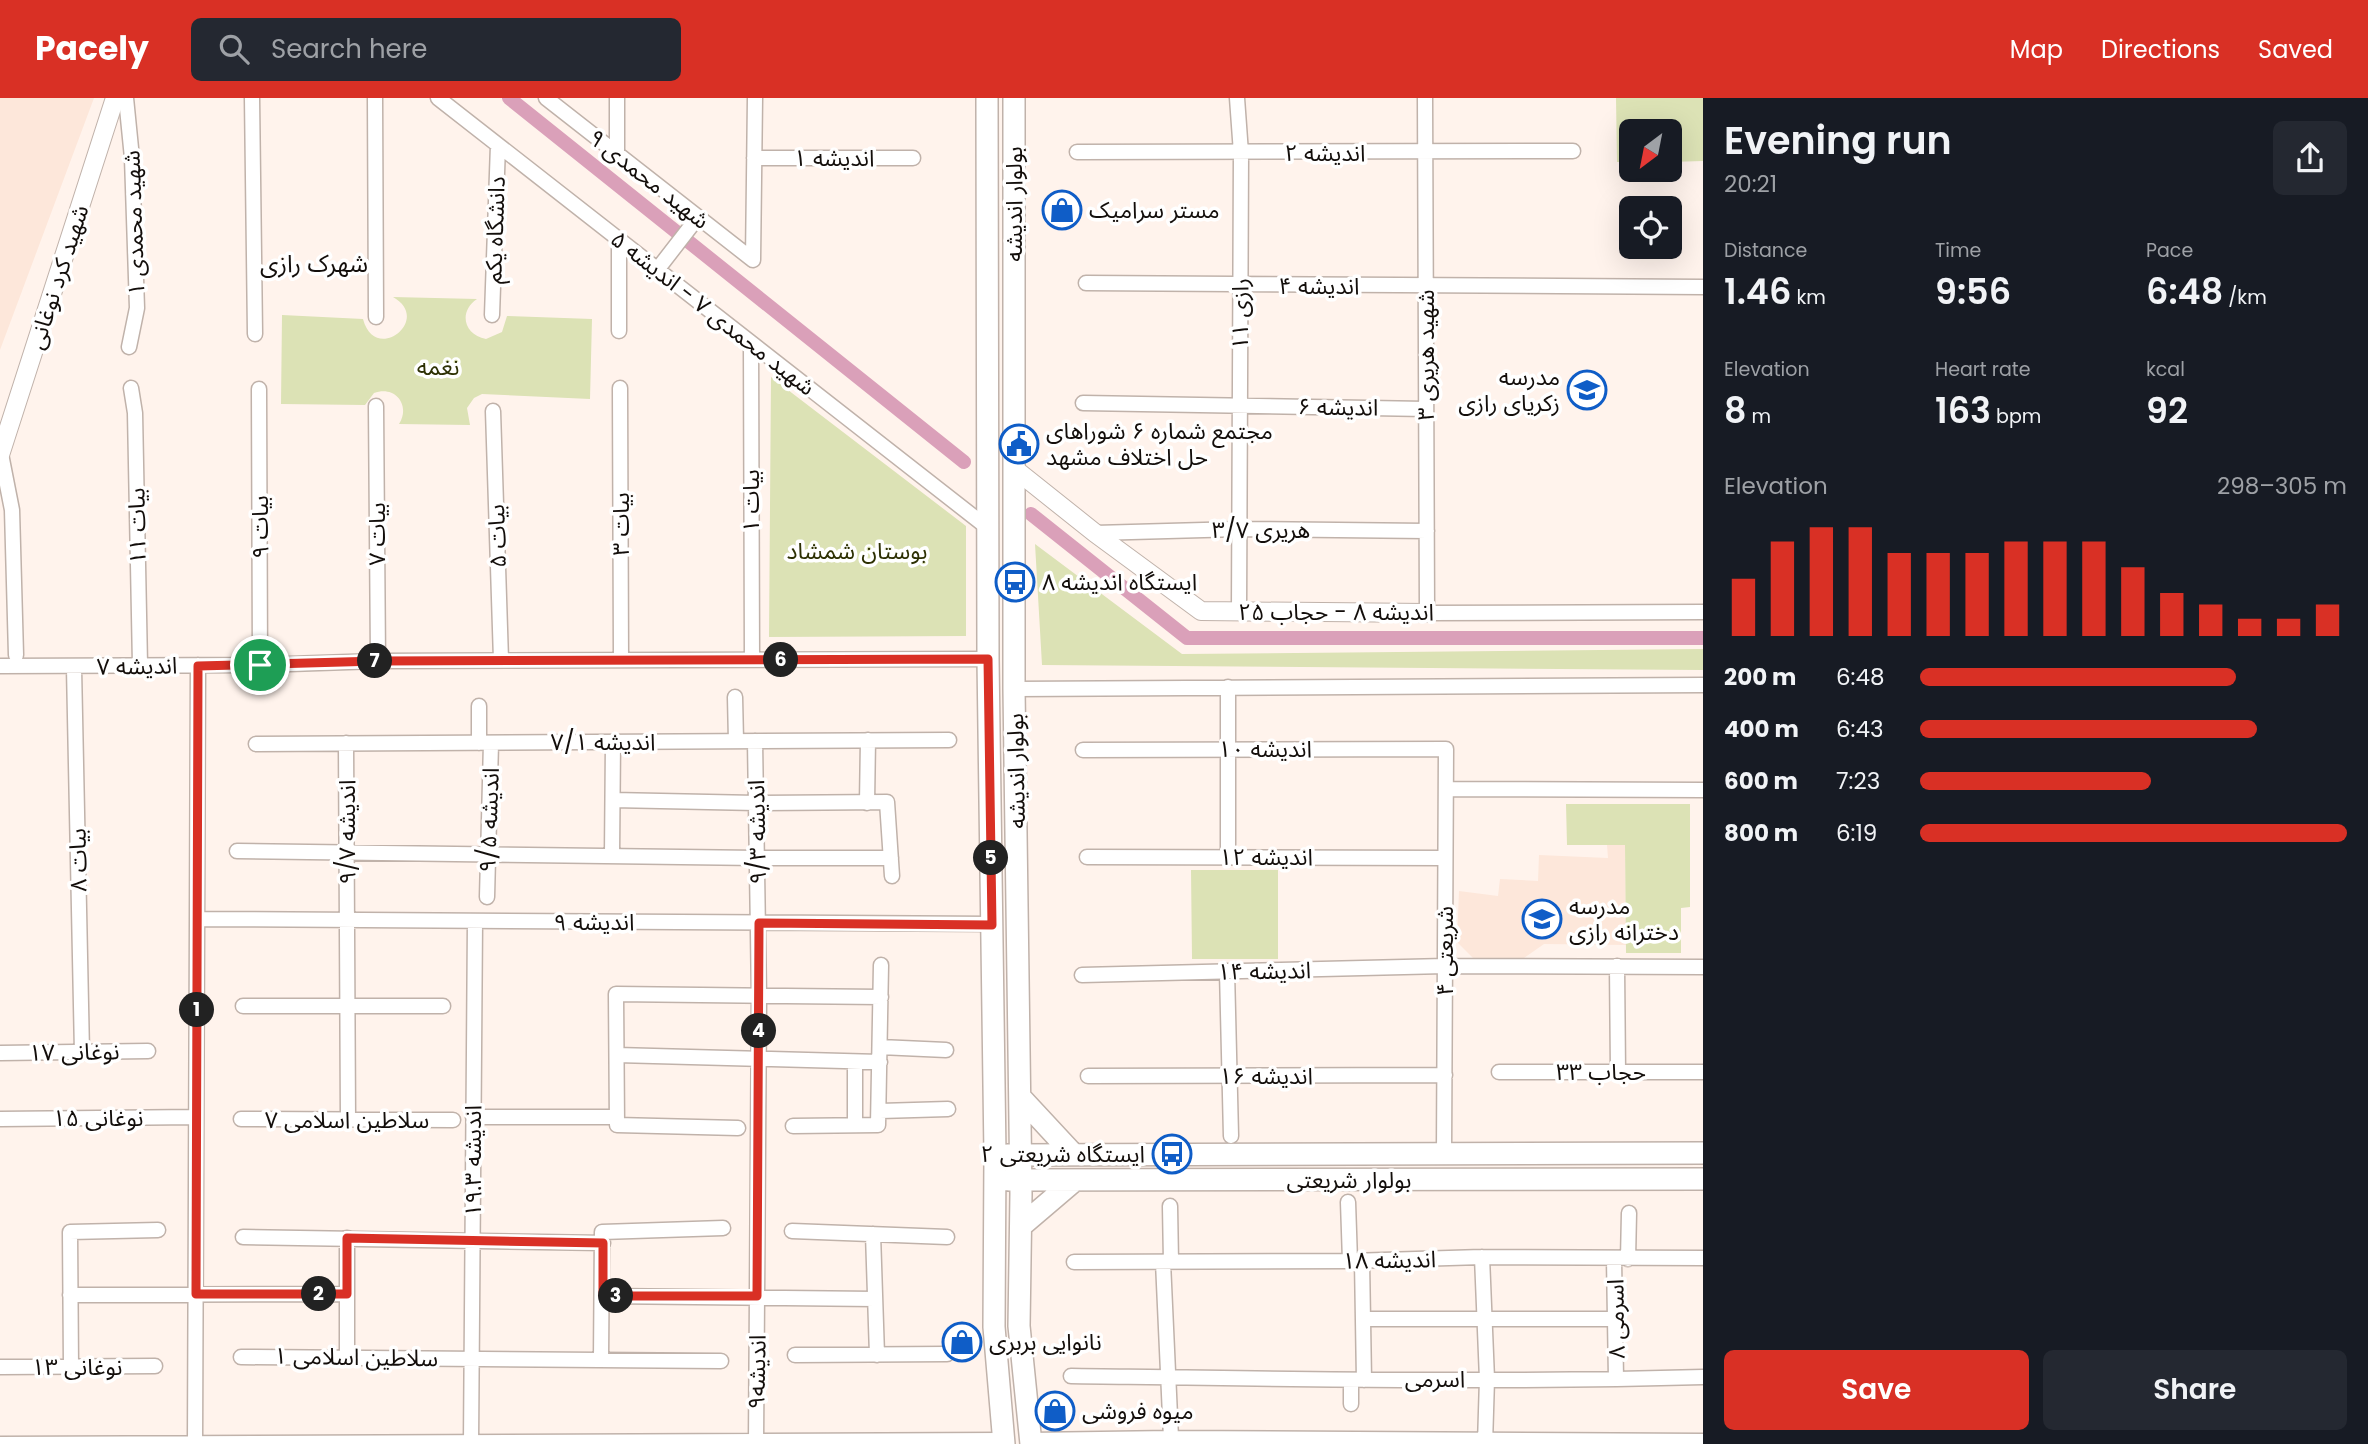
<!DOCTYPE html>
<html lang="en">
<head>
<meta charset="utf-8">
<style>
	body { margin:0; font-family:Poppins,"Noto Sans Arabic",sans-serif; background:#242831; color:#f1f3f6; height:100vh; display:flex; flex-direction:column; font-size:26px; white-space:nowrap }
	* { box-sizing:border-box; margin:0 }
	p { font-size:23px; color:#9ea1a6 }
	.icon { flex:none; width:38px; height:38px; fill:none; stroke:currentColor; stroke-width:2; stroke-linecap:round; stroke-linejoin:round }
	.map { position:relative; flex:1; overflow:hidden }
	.drawer { display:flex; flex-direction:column; background:#171b24; width:665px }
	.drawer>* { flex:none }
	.needle { width:46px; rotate:212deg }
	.buttons { position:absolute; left:1619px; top:21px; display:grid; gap:14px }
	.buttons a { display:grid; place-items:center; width:63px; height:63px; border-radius:10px; background:#171b24; box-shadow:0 7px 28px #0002; font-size:35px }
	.pin { position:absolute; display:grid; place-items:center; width:60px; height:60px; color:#fff; margin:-30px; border:4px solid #fff; border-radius:50%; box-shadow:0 2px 7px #0007 }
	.km { position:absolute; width:35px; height:35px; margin:-18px; border-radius:50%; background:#222; color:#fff; font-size:19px; line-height:35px; text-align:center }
	.round { display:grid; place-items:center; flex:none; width:74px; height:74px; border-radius:10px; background:#242831 }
	.head { display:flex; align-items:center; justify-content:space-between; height:119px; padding:0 21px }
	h1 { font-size:38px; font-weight:600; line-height:52px }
	.metrics { display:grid; grid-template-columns:repeat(3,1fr); gap:10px; height:119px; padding:7px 21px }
	.metrics div { display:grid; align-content:center }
	.metrics b { font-size:35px; font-weight:600 }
	.metrics small { font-size:19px; font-weight:400 }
	.metrics p { font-size:19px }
	.chart { height:196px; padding:14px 21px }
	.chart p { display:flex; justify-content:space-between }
	.chart svg { width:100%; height:126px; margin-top:7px; stroke:#d93025; stroke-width:6 }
	.primary-button { display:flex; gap:14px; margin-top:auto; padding:14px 21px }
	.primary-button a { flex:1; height:80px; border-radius:10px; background:#d93025; color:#fff; font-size:28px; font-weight:600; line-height:80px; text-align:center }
	.primary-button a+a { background:#242831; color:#f1f3f6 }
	ul { padding:0 21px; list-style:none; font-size:23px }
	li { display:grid; grid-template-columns:112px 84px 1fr; align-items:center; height:52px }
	li i { height:18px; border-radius:9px; background:#d93025 }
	header { display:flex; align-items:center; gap:42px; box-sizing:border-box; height:98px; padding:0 35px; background:#d93025; color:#fff }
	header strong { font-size:33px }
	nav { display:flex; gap:38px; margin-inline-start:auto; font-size:24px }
	.search { width:490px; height:63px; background:#242831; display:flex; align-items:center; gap:18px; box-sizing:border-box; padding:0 24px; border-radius:10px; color:#9ea1a6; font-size:26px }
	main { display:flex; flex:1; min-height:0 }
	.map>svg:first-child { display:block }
	.built { fill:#fde7da }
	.green { fill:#dce2b5 }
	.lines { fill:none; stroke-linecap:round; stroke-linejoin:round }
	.canal { stroke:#daa0b9; stroke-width:14 }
	.minor-casing { stroke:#c0b2aa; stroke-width:17 }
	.tertiary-casing { stroke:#c0b2aa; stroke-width:20 }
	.secondary-casing { stroke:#c0b2aa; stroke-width:24 }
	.minor { stroke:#fff; stroke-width:14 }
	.tertiary { stroke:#fff; stroke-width:18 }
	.secondary { stroke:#fff; stroke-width:21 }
	.route-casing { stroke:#fff; stroke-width:14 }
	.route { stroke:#d93025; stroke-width:9 }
	.labels { text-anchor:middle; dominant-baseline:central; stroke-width:7; stroke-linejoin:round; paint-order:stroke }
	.street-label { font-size:23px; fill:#130e0b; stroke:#fff }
	.poi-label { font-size:23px; fill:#130e0b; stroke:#fff; text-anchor:start }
	.park-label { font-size:23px; fill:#2d3003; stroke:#fff }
	.neighbourhood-label { font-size:24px; fill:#130e0b; stroke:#fff }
</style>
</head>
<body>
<header>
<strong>Pacely</strong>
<div class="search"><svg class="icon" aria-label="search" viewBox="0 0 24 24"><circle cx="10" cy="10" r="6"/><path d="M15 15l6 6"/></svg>Search here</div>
<nav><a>Map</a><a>Directions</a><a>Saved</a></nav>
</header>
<main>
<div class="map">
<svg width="1703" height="1346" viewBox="0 0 1703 1346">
	<rect width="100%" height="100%" fill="#fff3ec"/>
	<path class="built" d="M0 0H94L0 252Z
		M1607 747H1625L1626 847 1544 846 1524 860H1473L1457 844 1459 793 1498 798 1500 781 1538 783 1539 757 1608 760Z"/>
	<path class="green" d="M1437 0H1703V63L1670 64V33H1631V64H1617L1616 0Z
		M393 199 477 201C458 214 464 237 486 241L502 234 507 218 592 221 590 301 482 296 474 300 467 310 470 327 399 326C411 307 395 287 374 295L365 307 281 306 282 217 363 221C375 267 433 221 393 199Z
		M771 279 966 428V538L769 539Z
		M1035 446 1182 556 1703 551V572L1042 567Z
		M1566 706H1690V809L1681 810V855H1626L1625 747H1567Z
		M1191 772H1278V861H1192Z"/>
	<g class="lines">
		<path class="canal" d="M509 0 964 364
			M1031 416 1187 540H1703"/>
		<defs>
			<path id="minor" d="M126 0 132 60 137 210 129 249
				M252 0 255 236
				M375 0 376 219
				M438 0 988 430
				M546 0 753 162
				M1237 0 1241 55 1239 513
				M1425 0 1427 515 1703 514
				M1077 54 1573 53
				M617 55V0
				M754 60H913
				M619 142V233
				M753 162 755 0
				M657 172 698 119
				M1086 185 1703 189
				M492 217 498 47
				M751 245 752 562
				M131 290 135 315 140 567
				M620 290 621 562
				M259 291 260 567
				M1083 305 1426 311
				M376 308 378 563
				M493 313 501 562
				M1 356 12 412 16 557
				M1095 435 1240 431 1427 433
				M0 568 260 567 378 563 988 561
				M74 570 82 955
				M1228 589V759
				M1014 591 1703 587
				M735 599 736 643
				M479 608V645
				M755 643 759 899 756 1346
				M346 645 348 1022
				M256 646 949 642
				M1083 652 1446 651 1444 1056
				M1446 691 1703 692
				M613 702 756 705 887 704 892 778
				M867 705 868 642
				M237 753 758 760H891
				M612 757 613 644
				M1087 759 1445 760
				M487 799 491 645
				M197 821 992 826
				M1617 868 1618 974
				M1227 873 1231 1038
				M1082 877 1445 868 1703 869
				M243 908H443
				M880 949 946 952
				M0 955 148 953
				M617 957 880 964
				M1499 974H1703
				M1088 978 1445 977
				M880 1013 948 1011
				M473 1019H617
				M0 1021 196 1019
				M241 1021 453 1022
				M855 1027V964
				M793 1028 878 1027 881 867
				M738 1030 617 1027 616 896 881 899
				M1348 1104 1350 1163
				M1170 1108 1171 1164
				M792 1133 947 1139
				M873 1136 877 1257
				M243 1139 603 1145
				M347 1140V1258
				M1482 1159 1487 1281 1485 1346
				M1614 1161 1616 1281
				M1628 1161 1629 1115
				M1362 1163 1364 1282
				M1074 1164 1350 1163 1482 1159 1703 1160
				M1163 1164 1171 1340
				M70 1197 347 1196
				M603 1198 875 1201
				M1363 1221H1617
				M795 1257 947 1256
				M241 1259 721 1263
				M601 1261 602 1134 723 1130
				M0 1269 155 1268
				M71 1269 70 1134 158 1132
				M1071 1278C1282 1281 1493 1285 1703 1279
				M1351 1282V1306
				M1030 1342 1171 1340 1703 1343
				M471 1345 475 823
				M0 1346 1003 1342
				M195 1346 198 567"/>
			<path id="tertiary" d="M0 357 115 0
				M1016 372 1095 435 1201 513 1427 515"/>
			<path id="secondary" d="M987 0 988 561 995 1057 994 1229 1004 1346
				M1014 0V591L1021 1096 1019 1228 1031 1346
				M1020 999 1073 1056
				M1007 1057 1703 1055
				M1009 1082 1703 1081
				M1021 1128 1075 1082"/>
		</defs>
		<use href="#minor" class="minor-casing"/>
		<use href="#tertiary" class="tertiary-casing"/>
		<use href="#secondary" class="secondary-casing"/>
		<use href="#minor" class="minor"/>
		<use href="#tertiary" class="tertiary"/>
		<use href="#secondary" class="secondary"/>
	</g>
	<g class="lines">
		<defs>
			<path id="route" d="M988 561 992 827 759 825 757 1198H603V1145L347 1140V1196H196L198 568 378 563Z"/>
		</defs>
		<use href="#route" class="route-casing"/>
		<use href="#route" class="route"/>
	</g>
	<defs>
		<symbol id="shop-ring" viewBox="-11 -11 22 22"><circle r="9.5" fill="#fff" stroke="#0f5dc7" stroke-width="1.5"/><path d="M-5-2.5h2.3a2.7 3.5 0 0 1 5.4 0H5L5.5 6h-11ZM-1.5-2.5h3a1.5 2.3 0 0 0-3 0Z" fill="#0f5dc7"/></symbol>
		<symbol id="school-ring" viewBox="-11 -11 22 22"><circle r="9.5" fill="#fff" stroke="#0f5dc7" stroke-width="1.5"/><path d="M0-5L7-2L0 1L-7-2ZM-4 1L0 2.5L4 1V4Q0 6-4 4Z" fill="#0f5dc7"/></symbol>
		<symbol id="civic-ring" viewBox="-11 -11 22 22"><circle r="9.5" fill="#fff" stroke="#0f5dc7" stroke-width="1.5"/><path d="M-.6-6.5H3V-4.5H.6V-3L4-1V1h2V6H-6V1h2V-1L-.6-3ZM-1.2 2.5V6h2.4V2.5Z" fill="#0f5dc7"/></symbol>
		<symbol id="bus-ring" viewBox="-11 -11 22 22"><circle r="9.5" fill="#fff" stroke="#0f5dc7" stroke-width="1.5"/><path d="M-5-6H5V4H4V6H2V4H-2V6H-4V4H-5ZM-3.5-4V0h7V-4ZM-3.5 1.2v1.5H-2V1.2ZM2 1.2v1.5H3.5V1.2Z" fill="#0f5dc7"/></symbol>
	</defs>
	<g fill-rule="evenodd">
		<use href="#shop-ring" x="1040" y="90" width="44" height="44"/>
		<use href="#school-ring" x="1565" y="270" width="44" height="44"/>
		<use href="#civic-ring" x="997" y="324" width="44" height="44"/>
		<use href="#bus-ring" x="993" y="462" width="44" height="44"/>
		<use href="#school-ring" x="1520" y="799" width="44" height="44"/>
		<use href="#bus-ring" x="1150" y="1034" width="44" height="44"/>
		<use href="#shop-ring" x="940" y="1222" width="44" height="44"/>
		<use href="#shop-ring" x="1033" y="1291" width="44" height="44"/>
	</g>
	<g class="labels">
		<g class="street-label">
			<text x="1325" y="55">اندیشه ۲</text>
			<text x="834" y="60">اندیشه ۱</text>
			<text transform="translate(649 81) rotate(38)">شهید محمدی ۹</text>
			<text transform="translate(1014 106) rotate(-90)">بولوار اندیشه</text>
			<text transform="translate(134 125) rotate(-92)">شهید محمدی ۱</text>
			<text transform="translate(495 132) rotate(-88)">دانشگاه یکم</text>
			<text transform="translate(58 179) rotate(-72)">شهید کرد نوغانی</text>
			<text x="1319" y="188">اندیشه ۴</text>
			<text transform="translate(713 215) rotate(38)">شهید محمدی ۷ - اندیشه ۵</text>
			<text transform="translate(1240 216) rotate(-90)">رازی ۱۱</text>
			<text transform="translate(1426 257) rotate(-90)">شهید هریری ۳</text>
			<text transform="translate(1338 309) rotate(1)">اندیشه ۶</text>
			<text transform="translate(751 403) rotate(-90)">بیات ۱</text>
			<text transform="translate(621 426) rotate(-90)">بیات ۳</text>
			<text transform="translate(137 428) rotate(-91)">بیات ۱۱</text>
			<text transform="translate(260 429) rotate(-90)">بیات ۹</text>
			<text x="1261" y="432">هریری ۳/۷</text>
			<text transform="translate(377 436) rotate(-90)">بیات ۷</text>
			<text transform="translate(497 438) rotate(-92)">بیات ۵</text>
			<text x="1336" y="514">اندیشه ۸ - حجاب ۲۵</text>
			<text transform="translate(137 568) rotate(-1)">اندیشه ۷</text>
			<text x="603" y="644">اندیشه ۷/۱</text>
			<text x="1265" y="651">اندیشه ۱۰</text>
			<text transform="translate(1016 673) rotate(-91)">بولوار اندیشه</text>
			<text transform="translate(489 722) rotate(-88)">اندیشه ۹/۵</text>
			<text transform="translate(347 734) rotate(-90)">اندیشه ۹/۷</text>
			<text transform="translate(757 734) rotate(-91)">اندیشه ۹/۳</text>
			<text x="1266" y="759">اندیشه ۱۲</text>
			<text transform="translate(78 762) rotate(-91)">بیات ۸</text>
			<text x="594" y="824">اندیشه ۹</text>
			<text transform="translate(1445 853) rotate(-90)">شریعتی ۴</text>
			<text transform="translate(1264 873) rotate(-1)">اندیشه ۱۴</text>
			<text transform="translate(74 954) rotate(-1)">نوغانی ۱۷</text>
			<text x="1601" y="974">حجاب ۳۳</text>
			<text x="1266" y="978">اندیشه ۱۶</text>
			<text x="98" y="1020">نوغانی ۱۵</text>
			<text x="347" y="1022">سلاطین اسلامی ۷</text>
			<text transform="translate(473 1063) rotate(-90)">اندیشه ۱۹.۳</text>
			<text x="1349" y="1082">بولوار شریعتی</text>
			<text transform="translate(1389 1162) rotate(-1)">اندیشه ۱۸</text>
			<text transform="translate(1616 1221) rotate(-91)">اسرمی ۸</text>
			<text transform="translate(356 1259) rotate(1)">سلاطین اسلامی ۱</text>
			<text x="77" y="1269">نوغانی ۱۳</text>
			<text transform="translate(757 1274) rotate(-89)">اندیشه۹</text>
			<text x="1435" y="1281">اسرمی</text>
		</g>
		<g class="poi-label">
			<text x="1089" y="112">مستر سرامیک</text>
			<text x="1560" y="279" text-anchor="end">مدرسه<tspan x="1560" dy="26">زکریای رازی</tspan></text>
			<text x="1046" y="333">مجتمع شماره ۶ شوراهای<tspan x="1046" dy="26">حل اختلاف مشهد</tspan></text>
			<text x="1042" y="484">ایستگاه اندیشه ۸</text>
			<text x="1569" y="808">مدرسه<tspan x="1569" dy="26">دخترانه رازی</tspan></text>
			<text x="1145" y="1056" text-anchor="end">ایستگاه شریعتی ۲</text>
			<text x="989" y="1244">نانوایی بربری</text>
			<text x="1082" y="1313">میوه فروشی</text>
		</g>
		<g class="park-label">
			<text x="438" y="269">نغمه</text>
			<text x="857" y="453">بوستان شمشاد</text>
		</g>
		<g class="neighbourhood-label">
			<text x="314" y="165">شهرک رازی</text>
		</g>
	</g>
</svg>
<div class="buttons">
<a><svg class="needle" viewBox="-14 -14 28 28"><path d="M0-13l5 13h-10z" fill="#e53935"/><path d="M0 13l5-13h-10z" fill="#9ea1a6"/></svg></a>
<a><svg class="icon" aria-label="locate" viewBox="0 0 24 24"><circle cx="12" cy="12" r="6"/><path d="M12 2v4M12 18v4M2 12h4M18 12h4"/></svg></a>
</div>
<div class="pin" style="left:260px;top:567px;background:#1e9e55"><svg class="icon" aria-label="arrive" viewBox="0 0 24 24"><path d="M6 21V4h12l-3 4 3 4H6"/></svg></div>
<b class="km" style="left:197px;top:912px">1</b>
<b class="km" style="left:319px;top:1196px">2</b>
<b class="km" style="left:616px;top:1198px">3</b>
<b class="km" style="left:759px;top:933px">4</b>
<b class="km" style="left:991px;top:760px">5</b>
<b class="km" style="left:781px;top:562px">6</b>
<b class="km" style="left:375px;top:563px">7</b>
</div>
<section class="drawer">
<div class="head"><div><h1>Evening run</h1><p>20:21</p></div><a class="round"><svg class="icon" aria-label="share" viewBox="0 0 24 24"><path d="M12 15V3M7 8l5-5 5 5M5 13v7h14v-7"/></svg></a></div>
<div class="metrics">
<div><p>Distance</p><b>1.46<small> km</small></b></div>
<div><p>Time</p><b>9:56</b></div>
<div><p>Pace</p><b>6:48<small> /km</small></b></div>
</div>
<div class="metrics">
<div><p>Elevation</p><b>8<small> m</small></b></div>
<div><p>Heart rate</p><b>163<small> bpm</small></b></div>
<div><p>kcal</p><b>92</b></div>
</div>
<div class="chart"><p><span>Elevation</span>298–305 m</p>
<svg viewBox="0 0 160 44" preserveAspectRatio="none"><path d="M5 44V24M15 44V11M25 44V6M35 44V6M45 44V15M55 44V15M65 44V15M75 44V11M85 44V11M95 44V11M105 44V20M115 44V29M125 44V33M135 44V38M145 44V38M155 44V33"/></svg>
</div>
<ul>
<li><b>200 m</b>6:48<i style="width:74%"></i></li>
<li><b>400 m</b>6:43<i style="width:79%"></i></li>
<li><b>600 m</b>7:23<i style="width:54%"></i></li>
<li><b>800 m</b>6:19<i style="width:100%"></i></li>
</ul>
<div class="primary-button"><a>Save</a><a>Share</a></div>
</section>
</main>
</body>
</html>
